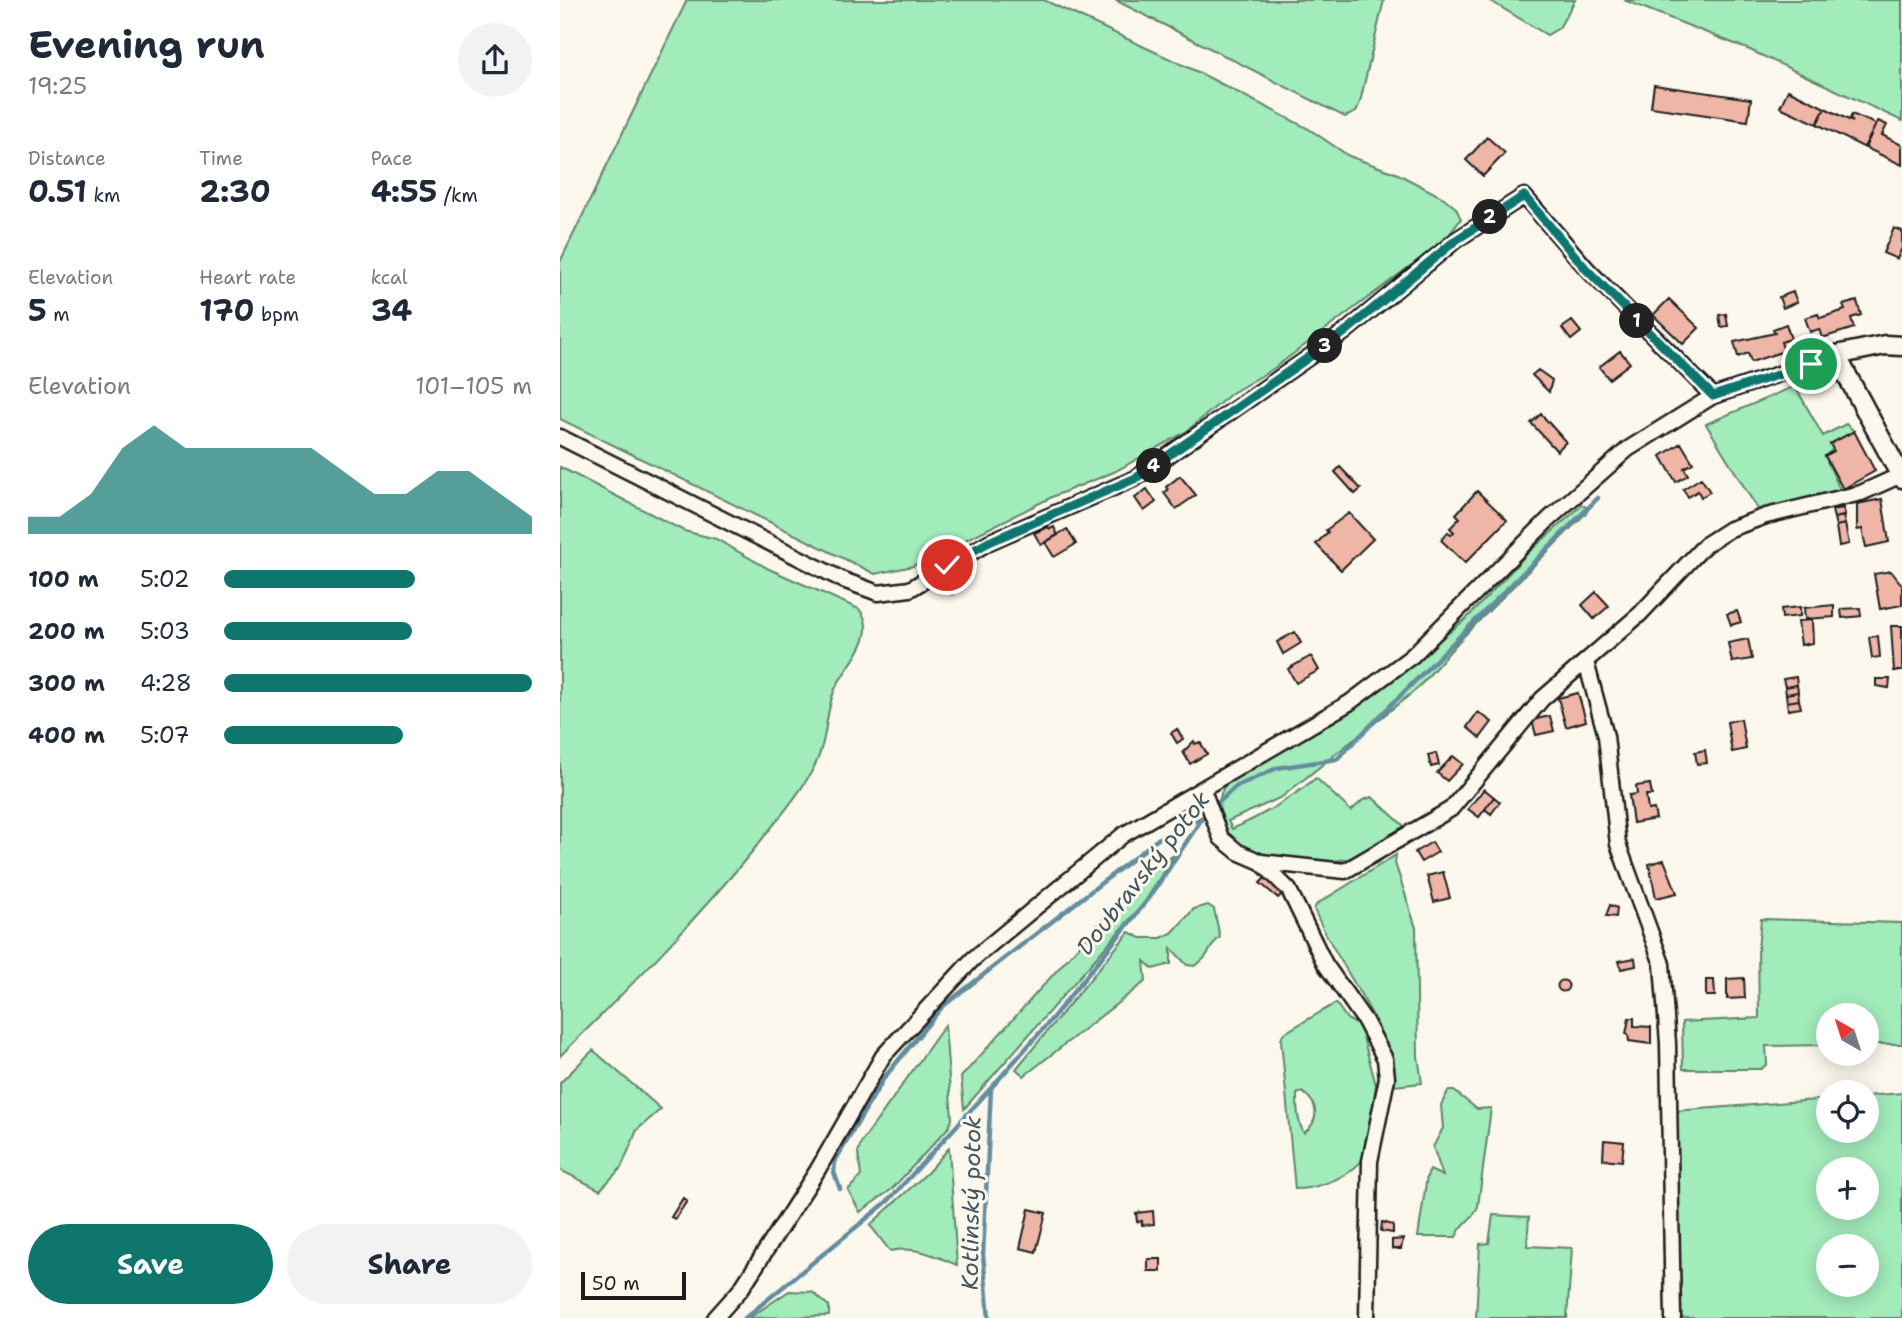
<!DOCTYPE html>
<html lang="en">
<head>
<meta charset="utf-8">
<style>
	body { margin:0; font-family:"Shantell Sans",sans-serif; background:#f2f2f3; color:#1f2937; height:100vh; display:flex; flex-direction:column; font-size:26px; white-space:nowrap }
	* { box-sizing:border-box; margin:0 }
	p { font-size:23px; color:#747a83 }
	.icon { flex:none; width:38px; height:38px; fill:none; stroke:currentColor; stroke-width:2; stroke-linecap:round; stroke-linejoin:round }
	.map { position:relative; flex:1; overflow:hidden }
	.side { display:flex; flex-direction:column; background:#fff; width:560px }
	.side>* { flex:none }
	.needle { width:46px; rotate:321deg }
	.fabs { position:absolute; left:1256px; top:1003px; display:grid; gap:14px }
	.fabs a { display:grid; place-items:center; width:63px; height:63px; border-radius:50%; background:#fff; box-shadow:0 4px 18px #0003; font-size:35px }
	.scale { position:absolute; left:21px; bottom:18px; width:105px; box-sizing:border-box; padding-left:7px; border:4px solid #1c1c1c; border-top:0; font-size:19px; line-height:24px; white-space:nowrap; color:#1c1c1c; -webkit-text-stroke:5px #fbf7ec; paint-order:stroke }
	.pin { position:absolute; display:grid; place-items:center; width:60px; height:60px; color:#fff; margin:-30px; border:4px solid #fff; border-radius:50%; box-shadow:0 2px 7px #0007 }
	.km { position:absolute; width:35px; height:35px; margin:-18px; border-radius:50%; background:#222; color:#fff; font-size:19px; line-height:35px; text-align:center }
	.round { display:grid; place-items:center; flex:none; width:74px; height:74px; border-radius:37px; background:#f2f2f3 }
	.headline { display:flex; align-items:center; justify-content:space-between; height:119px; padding:0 28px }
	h1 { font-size:38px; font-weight:700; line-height:52px }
	.stats { display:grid; grid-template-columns:repeat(3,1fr); gap:10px; height:119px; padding:7px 28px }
	.stats div { display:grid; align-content:center }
	.stats b { font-size:30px; font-weight:700 }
	.stats small { font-size:19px; font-weight:400 }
	.stats p { font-size:19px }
	.chart { height:196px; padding:14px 28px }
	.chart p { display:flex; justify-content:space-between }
	.chart svg { width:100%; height:126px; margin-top:7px; fill:#0f766e; opacity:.7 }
	.button { display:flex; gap:14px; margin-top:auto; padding:14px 28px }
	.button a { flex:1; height:80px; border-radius:42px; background:#0f766e; color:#fff; font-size:28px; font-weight:700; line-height:80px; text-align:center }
	.button a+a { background:#f2f2f3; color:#1f2937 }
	ul { padding:0 28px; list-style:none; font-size:23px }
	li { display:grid; grid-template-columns:112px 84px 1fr; align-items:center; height:52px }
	li i { height:18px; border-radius:9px; background:#0f766e }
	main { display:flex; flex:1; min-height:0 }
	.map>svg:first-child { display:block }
	.green { fill:#a2ebba; stroke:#5f846b; stroke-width:2; fill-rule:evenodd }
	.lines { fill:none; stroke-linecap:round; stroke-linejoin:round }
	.stream { stroke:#648d9f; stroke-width:4.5 }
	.building { fill:#efb6a7; stroke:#1c1c1c; stroke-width:2 }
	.minor-casing { stroke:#1c1c1c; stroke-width:19 }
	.tertiary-casing { stroke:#1c1c1c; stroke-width:23 }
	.minor { stroke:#fbf7ec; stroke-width:14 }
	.tertiary { stroke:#fbf7ec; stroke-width:18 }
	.route-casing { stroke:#fff; stroke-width:14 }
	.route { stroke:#0f766e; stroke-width:9 }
	.labels { text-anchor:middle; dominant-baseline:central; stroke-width:6; stroke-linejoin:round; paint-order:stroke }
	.water-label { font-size:23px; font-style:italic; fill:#40555d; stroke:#fbf7ec }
</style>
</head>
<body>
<main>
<section class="side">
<div class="headline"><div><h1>Evening run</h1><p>19:25</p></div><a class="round"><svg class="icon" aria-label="share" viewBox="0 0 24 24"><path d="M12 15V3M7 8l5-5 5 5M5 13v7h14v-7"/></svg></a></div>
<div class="stats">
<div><p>Distance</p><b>0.51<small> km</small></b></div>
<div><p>Time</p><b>2:30</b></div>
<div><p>Pace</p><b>4:55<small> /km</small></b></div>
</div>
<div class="stats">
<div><p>Elevation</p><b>5<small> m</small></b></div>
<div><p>Heart rate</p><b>170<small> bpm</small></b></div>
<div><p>kcal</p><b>34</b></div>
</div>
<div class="chart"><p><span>Elevation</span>101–105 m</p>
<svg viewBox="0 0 160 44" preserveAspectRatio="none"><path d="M0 44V38L10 38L20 30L30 14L40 6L50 14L60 14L70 14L80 14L90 14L100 22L110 30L120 30L130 22L140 22L150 30L160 38V44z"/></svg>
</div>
<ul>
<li><b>100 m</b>5:02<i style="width:62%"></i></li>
<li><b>200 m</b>5:03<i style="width:61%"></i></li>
<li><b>300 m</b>4:28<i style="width:100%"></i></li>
<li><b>400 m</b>5:07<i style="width:58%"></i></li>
</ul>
<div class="button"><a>Save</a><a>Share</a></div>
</section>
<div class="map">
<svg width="1342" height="1318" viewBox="0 0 1342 1318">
	<rect width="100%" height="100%" fill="#fbf7ec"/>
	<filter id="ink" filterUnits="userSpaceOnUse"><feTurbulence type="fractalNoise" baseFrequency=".0143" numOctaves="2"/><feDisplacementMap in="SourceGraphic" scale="14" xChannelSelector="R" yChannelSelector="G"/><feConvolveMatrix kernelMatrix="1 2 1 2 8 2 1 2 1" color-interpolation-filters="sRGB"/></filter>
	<g filter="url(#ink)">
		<path class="green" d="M127 0H484L640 73 749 129 789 156 838 174 884 198 896 208 901 219 885 240 713 369 672 393 627 431 554 472 494 496 353 566 315 574 0 419V262Z
			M555 0H824L800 102 796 112 785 117Z
			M929 0H1015L999 28 987 35Z
			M1064 0H1342V121L1190 50Z
			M1235 386 1263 436 1286 424 1294 431 1265 456 1282 494 1200 513 1146 424Z
			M0 467 124 531 156 539 209 569 299 609C321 635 286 665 275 689 265 712 268 739 255 765 240 795 216 821 196 847 135 921 68 989 0 1056Z
			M1022 505 1028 508 1027 512 899 641 857 689 722 797 668 821 672 829C704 815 729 800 756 778L791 811 803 800 812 797 844 826V829C831 837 812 854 798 857 757 865 682 875 663 825 658 811 657 796 666 784L802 703 907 618 969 552Z
			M614 855 584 903 404 1109 401 1077 543 919 575 878Z
			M836 855 835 863 856 928 858 1056 862 1083 834 1086C830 1020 778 969 754 909L757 904Z
			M648 905 654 909 660 937C648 947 650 958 634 966L627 965 611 948V964L593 969 584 961 586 981 464 1076 456 1069 569 932 581 938H601L612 933 634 909Z
			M1201 919 1342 923V1044H1307V1015H1269V1045L1206 1046 1207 1064 1201 1069H1123L1122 1022 1199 1018 1198 949Z
			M776 1003 787 1019 800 1026 816 1085 806 1155C793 1176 759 1189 735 1189L721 1040 723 1034ZM742 1092C759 1103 760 1121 744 1133 737 1122 737 1107 737 1094Z
			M385 1025 392 1119 389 1127 332 1189 300 1212 288 1190 301 1176 298 1153 301 1143Z
			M33 1050 101 1109 77 1130 61 1168 40 1190 0 1170V1083Z
			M888 1091H894L917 1109 931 1108 918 1206C914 1220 902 1221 896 1237H858L867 1176 870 1170 883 1176 873 1147 883 1128 881 1105Z
			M1342 1093V1318H1119L1115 1111 1269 1099V1130H1307V1096ZM1269 1169H1307V1208H1269ZM1269 1246H1307V1284H1269Z
			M389 1148 397 1265C373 1255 356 1246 330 1251L310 1225 368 1172Z
			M933 1215 969 1217 967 1246 1012 1248 1007 1318H916L920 1244 929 1243Z
			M229 1291 252 1292 269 1306V1316L189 1318Z"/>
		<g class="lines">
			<path class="stream" d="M280 1189 274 1172 275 1161 324 1078 382 1007 602 836 641 818
				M185 1318 328 1201 431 1088 490 1021 590 897 643 817 675 787 717 768 777 759 1038 498
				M429 1318 423 1255 431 1088"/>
		</g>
		<path class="building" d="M1094 85 1191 99 1188 121 1091 107Z
			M1228 90 1265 108 1257 124 1220 107Z
			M1265 108 1293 122 1290 119 1292 114 1316 124 1305 148 1257 124Z
			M1318 121 1327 125 1322 135 1342 145V165L1304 147Z
			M927 137 945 153 923 176 906 160Z
			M1334 228 1342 231V248L1337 259 1323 253Z
			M1233 292 1237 302 1223 308 1219 297Z
			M1109 299 1139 328 1123 344 1093 315Z
			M1297 301 1301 315 1291 318 1294 328 1262 338 1259 329 1250 332 1245 318 1258 314 1260 318 1285 310 1283 305Z
			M1166 314 1168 326 1161 327 1159 315Z
			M1012 321 1021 332 1011 340 1002 328Z
			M1226 324 1231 339 1221 342 1224 351 1191 362 1188 353 1178 357 1174 342 1215 333 1213 329Z
			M1060 351 1070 363 1049 379 1039 367Z
			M978 370 992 380 989 392 972 375Z
			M981 414 1006 442 997 451 971 423Z
			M1294 431 1315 471 1283 489 1265 456 1274 451 1270 444Z
			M1121 443 1133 463 1124 468 1128 475 1116 482 1101 456Z
			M780 467 801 489 795 494 775 472Z
			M620 476 636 495 616 509 604 493 608 490 606 487Z
			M1141 478 1150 492 1141 497 1138 491 1128 497 1123 489Z
			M587 489 596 502 584 511 575 498Z
			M917 491 947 520 905 563 881 540 888 532 891 535 894 532 890 528 900 518 896 514Z
			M1322 499 1329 542 1306 547 1302 529 1297 530V504Z
			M1283 508 1285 516 1274 518 1272 510Z
			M789 513 813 539 781 570 756 544 768 532 766 530Z
			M1283 516 1285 524 1276 526 1274 518Z
			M1285 524 1289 544 1279 546 1276 526Z
			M488 527 490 529 494 527 498 535 481 545 474 533Z
			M507 529 516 544 494 557 485 542Z
			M1331 571 1342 585V605L1320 609 1314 574Z
			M391 578 399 588 392 594 384 584Z
			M1036 592 1049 606 1034 619 1022 605Z
			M1274 605V617L1245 619 1244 608Z
			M1240 607V616L1222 618 1221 609Z
			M1300 608 1301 616 1282 618 1281 609Z
			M1177 611 1181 622 1171 625 1167 614Z
			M1252 620 1253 643 1241 645 1238 621Z
			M1331 626H1342V671H1334Z
			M735 632 741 643 723 654 717 642Z
			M1318 636 1320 657 1312 658 1309 637Z
			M1188 639 1192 659 1172 662 1168 643Z
			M751 656 759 670 736 683 728 669Z
			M1236 677 1237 685 1225 687 1223 679Z
			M1316 679H1330L1329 688 1316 686Z
			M1237 685 1238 692 1226 694 1225 687Z
			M1238 692 1239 700 1227 702 1226 694Z
			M1018 693 1026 721 1006 727 998 698Z
			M1239 700 1241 708 1228 710 1227 702Z
			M918 712 932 722 920 738 907 727Z
			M990 716 994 731 976 735 972 720Z
			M1181 719 1186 749 1172 752 1167 722Z
			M617 729 623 739 617 743 611 733Z
			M634 741 635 744 640 742 647 754 630 764 623 752Z
			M1145 750 1147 763 1137 764 1135 752Z
			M876 753 879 765 871 767 868 755Z
			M893 756 903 764 887 781 877 773Z
			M1090 784 1092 795H1086L1088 810 1094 809 1096 819 1073 823 1069 795 1077 794 1076 786Z
			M924 789 934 797 919 817 908 809Z
			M934 797 940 802 931 814 925 809Z
			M872 842 878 852 861 862 855 852Z
			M1104 860 1117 893 1096 898 1089 864Z
			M883 872 890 898 874 902 867 876Z
			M708 875 725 891 718 898 700 883Z
			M1050 905 1057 908 1056 917 1046 916Z
			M1075 958 1076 966 1061 969 1059 961Z
			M1184 978 1185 998 1167 999V979Z
			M1146 980H1154L1155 996H1146Z
			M997.5 986a5.5 5.5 0 1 1 11 0a5.5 5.5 0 1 1-11 0Z
			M1069 1018H1074V1026L1091 1027V1044L1069 1041 1068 1034H1066Z
			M1044 1140 1064 1142 1062 1161 1043 1159Z
			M123 1198 127 1201 115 1219 111 1217Z
			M469 1209 486 1213 476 1252 460 1248Z
			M593 1211 594 1224 582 1225V1221L577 1222 576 1213Z
			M822 1222 833 1225V1233L821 1231Z
			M843 1239 841 1249H832V1240Z
			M588 1259H601V1271H588Z"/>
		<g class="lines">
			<defs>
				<path id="minor" d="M0 437 283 580 318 593 350 589 429 542 576 478 785 332 896 240 964 196 1028 270 1153 396
					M1026 662 1046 736 1058 844 1102 964 1108 1043 1113 1318
					M643 790 661 838 678 852 701 862 785 871 891 809 982 699 1080 614 1145 545 1170 529 1206 516 1301 493 1341 475
					M701 862 729 890 765 964 805 1021 825 1059 827 1078 810 1161 807 1318
					M155 1318 181 1289 257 1171 323 1056 413 959 563 835 789 703 852 656 990 518 1068 449 1153 396 1276 355"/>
				<path id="tertiary" d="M1342 346 1325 345 1276 355 1342 478"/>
			</defs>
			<use href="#minor" class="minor-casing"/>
			<use href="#tertiary" class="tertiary-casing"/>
			<use href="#minor" class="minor"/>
			<use href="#tertiary" class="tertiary"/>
		</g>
	</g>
	<g class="lines" filter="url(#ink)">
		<defs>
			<path id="route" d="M387 565 429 542 576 478 785 332 896 240 964 196 1027 270 1153 396 1251 364"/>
		</defs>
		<use href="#route" class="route-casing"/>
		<use href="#route" class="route"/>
	</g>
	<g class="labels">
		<g class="water-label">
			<text transform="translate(583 873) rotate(-52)">Doubravský potok</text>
			<text transform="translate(411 1203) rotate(-89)">Kotlinský potok</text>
		</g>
	</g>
</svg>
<div class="fabs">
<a><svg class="needle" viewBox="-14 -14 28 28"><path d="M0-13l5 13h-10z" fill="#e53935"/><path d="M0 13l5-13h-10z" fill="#747a83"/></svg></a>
<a><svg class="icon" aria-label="locate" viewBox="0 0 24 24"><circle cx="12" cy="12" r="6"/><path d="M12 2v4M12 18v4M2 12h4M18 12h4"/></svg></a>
<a>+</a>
<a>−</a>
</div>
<div class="scale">50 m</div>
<div class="pin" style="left:1251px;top:364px;background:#1e9e55"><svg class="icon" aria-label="arrive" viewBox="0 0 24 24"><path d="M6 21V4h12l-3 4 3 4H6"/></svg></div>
<div class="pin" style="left:387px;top:565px;background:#d93025"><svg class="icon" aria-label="check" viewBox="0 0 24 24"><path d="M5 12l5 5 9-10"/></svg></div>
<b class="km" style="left:1077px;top:321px">1</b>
<b class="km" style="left:930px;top:217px">2</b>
<b class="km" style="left:765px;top:346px">3</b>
<b class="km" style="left:594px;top:466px">4</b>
</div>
</main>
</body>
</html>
